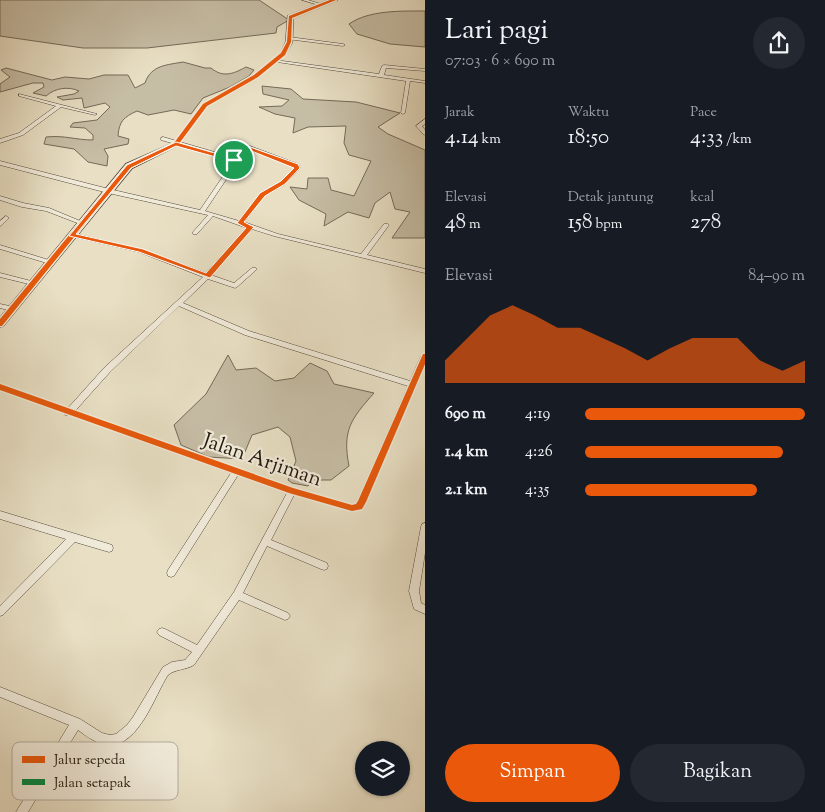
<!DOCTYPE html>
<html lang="id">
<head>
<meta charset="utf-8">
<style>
	body { margin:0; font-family:"Sorts Mill Goudy",serif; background:#242831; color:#f1f3f6; height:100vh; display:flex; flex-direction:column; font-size:19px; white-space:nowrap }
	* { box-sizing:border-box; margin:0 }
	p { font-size:16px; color:#9ea1a6 }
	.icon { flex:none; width:28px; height:28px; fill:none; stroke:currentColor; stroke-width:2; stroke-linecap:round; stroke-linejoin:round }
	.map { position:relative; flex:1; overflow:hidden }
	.sheet { display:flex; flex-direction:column; background:#171b24; width:400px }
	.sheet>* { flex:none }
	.buttons { position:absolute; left:355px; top:741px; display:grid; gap:10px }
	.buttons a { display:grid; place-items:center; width:55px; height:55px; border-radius:50%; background:#171b24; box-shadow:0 1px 4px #0004; font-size:25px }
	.pin { position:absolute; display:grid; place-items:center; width:42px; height:42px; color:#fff; margin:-21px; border:2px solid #fff; border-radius:50%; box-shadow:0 1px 5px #0007 }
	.round { display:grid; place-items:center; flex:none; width:52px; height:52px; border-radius:26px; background:#242831 }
	.headline { display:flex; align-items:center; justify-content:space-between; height:85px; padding:0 20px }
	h1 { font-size:28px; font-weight:600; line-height:38px }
	.metrics { display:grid; grid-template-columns:repeat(3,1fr); gap:8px; height:85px; padding:5px 20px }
	.metrics div { display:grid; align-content:center }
	.metrics b { font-size:21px; font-weight:600 }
	.metrics small { font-size:14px; font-weight:400 }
	.metrics p { font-size:14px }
	.chart { height:140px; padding:10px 20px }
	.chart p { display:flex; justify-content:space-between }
	.chart svg { width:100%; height:90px; margin-top:5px; fill:#ea580c; opacity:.7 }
	.button { display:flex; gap:10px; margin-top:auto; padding:10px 20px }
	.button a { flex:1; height:58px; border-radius:30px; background:#ea580c; color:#fff; font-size:20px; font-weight:600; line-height:58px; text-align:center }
	.button a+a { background:#242831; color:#f1f3f6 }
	ul { padding:0 20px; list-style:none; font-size:16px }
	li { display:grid; grid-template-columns:80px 60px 1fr; align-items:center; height:38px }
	li i { height:12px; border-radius:6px; background:#ea580c }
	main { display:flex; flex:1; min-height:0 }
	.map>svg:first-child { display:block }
	.green { fill:#c6bda5; stroke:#746a58 }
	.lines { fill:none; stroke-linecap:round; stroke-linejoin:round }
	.minor-casing { stroke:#54493a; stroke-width:1 }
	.tertiary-casing { stroke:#54493a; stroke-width:2 }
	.minor { fill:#f0ead9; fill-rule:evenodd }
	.tertiary { fill:#f0ead9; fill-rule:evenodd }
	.quiet { stroke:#00873e; stroke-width:5; stroke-dasharray:10 5; stroke-linecap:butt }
	.cycleway-casing { stroke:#f0ead9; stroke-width:3 }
	.cycleway { fill:#e8590c; fill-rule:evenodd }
	.route { fill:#ea580c; stroke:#fff; fill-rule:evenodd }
	.labels { text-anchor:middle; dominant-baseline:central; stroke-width:4.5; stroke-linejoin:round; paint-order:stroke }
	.street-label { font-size:21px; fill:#22170c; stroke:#f0ead9 }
	.key { fill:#f0ead9; stroke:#b2ab9c; stroke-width:1 }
	.key-label { font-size:14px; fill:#22170c }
</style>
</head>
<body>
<main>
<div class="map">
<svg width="425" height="812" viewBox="0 0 425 812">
	<rect width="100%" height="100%" fill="#e8dfc4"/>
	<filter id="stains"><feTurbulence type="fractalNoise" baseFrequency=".004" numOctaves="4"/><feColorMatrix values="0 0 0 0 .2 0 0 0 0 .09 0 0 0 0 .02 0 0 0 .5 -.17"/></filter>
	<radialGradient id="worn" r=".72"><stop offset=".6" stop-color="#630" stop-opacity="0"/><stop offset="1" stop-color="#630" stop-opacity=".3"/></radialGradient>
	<path class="green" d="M0 0H259L289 20 277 27 276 33 147 48H83L0 36Z
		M425 11V47L390 44 357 34 349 24C369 10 401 11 425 11Z
		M183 62 205 68H211C223 78 233 74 246 67L254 70 249 76 230 87 203 98 191 114 174 110 148 115 137 111C124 117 119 121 118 136L129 139 128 144 104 149 108 156 107 166 88 162 74 149 44 144 46 137C65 135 75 140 93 140V135L85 128 70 127 73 123 97 120 110 107 105 103 84 108 82 98 63 100 57 97 74 94 79 91C68 86 55 88 46 96L33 93 44 87 43 83H33L0 92V84L10 77 1 70 6 68 52 80 65 77 89 79 104 75H128L135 88 145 83C151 65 167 65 183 62Z
		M262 86 291 89 303 99 356 102 400 113 378 127 388 134 425 150V238H392L410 212 395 209 390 192 375 203 369 218 348 212 324 226 326 214 299 200 290 187 307 189 308 178H328L331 190 354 196 371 161 349 155 344 143 346 126 308 127 293 133 295 118 275 114 259 107 282 106 289 100 263 94Z
		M228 355 236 370 256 368 275 381 294 378 310 363 327 371 334 384 374 393C351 419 342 430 349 466L331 480H313L308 486 292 483 288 480 296 461 290 437 278 427 252 435 242 459 209 457 181 445 174 425 206 394Z"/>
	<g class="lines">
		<defs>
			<path id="minor" d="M302 0H308L324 5 322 6Z
				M289 37 343 44 345 45 343 46 287 39V38Z
				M275 60 379 74 382 66 384 65 425 69V71L386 68 384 75 425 81V83L410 81 405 113 403 114 401 113 406 81 277 62H275Z
				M19 94 97 114 95 115 61 107 23 135 0 143V139L19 133 56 106 19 96Z
				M425 119V124L422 126 425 130V135L423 134 416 126Z
				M163 137 218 153 232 159 242 148 250 146 298 164 300 168 285 184 264 196 244 222 278 234 361 254 384 224H388L389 225 367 255 425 269V273L274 236 252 229 211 275 234 283 252 268H256V270L237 287 235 288 208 279 183 303 249 331 410 381 421 356 425 354V364L362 509 352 511 294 495 271 540 327 563 328 566 327 569 324 570 321 569 267 546 243 593 288 613 290 616 288 619 285 620 239 600 194 665C186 670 175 669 168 675 155 695 139 746 109 745 98 745 86 736 78 730L28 812H16L69 725 0 697V687L80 719 102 733 110 735 116 734 127 725 133 717 163 667 172 662 185 660 192 652 159 635 157 632 159 629 162 628 165 629 197 645 234 592 287 493 238 475 174 576 171 577 168 576 167 573 168 570 231 473 70 415H65L64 413 0 390V384L68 408 104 368 203 277 139 252 70 236V234L72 233 143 250 206 273 247 228 213 216 197 234H193V232L208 215 108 193 0 165V161L109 189 200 210 232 163 214 155 161 140V138ZM246 150H250L294 166V168L281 182 260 194 239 221 205 211 238 162 236 161ZM179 306 245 335 408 386 356 504 352 505 293 488 75 411 110 372Z
				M0 196 23 203 49 208 85 223 84 224H80L46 211 22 207 0 200Z
				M6 216 9 218 2 225 0 226V221Z
				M0 245 52 261 53 262 50 264 0 249Z
				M0 273 35 282 36 283 33 285 0 277Z
				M0 304 14 307 15 309 12 311 0 308Z
				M0 511 109 544 112 545 113 548 112 551 109 552 75 542 3 615 0 616V606L66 539 0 519Z
				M425 523V553L419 591 421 603 425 605V614L414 609 409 591 421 527 422 524Z"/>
			<path id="tertiary" d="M329 0H337L293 18 292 42 285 55 258 77 207 106 178 145 132 168 3 326 0 327V318L126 164 174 143 203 104 254 75 281 53 286 42 288 16Z"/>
		</defs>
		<use href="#minor" class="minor-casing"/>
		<use href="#tertiary" class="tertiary-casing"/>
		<use href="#minor" class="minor"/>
		<use href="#tertiary" class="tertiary"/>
		<path class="quiet" d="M207 276 251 227"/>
		<defs>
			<path id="cycleway" d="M330 0H336L292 18 291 42 285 55 258 77 207 106 178 145 131 167 2 326H0V319L127 165 174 143 203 104 254 75 281 53 287 42 289 16Z
				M423 354H425V364L366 502 362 509 352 511 289 493 0 390V384L293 488 352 505 356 504 358 501Z"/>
		</defs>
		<use href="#cycleway" class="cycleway-casing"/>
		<use href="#cycleway" class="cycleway"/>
	</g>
	<path class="route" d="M176 142 232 158 242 148 250 147 298 164 300 168 285 184 265 196 244 222 254 227 210 278 139 252 69 236 127 165ZM176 146 234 162 249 150 294 168 281 181 260 193 237 223 246 228 206 273 143 249 76 234 131 168Z"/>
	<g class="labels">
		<g class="street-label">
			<text transform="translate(262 461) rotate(19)">Jalan Arjiman</text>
		</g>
	</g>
	<rect x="12" y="742" width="166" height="58" rx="8" class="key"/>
	<rect x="22" y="756" width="23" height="7" fill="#e8590c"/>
	<rect x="22" y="779" width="23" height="6" fill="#00873e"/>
	<g class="key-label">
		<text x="54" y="764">Jalur sepeda</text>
		<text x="54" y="787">Jalan setapak</text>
	</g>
	<rect width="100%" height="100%" filter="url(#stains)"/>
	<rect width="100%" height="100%" fill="url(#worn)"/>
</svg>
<div class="buttons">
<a><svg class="icon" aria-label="layers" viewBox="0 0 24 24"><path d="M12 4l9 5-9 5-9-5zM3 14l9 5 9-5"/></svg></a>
</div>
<div class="pin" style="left:234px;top:160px;background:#1e9e55"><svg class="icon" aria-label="arrive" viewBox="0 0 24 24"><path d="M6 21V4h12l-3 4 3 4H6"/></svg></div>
</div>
<section class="sheet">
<div class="headline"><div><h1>Lari pagi</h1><p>07:03 · 6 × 690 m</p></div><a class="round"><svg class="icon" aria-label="share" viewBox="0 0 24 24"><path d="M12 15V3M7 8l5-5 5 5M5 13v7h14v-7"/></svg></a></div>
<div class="metrics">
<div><p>Jarak</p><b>4.14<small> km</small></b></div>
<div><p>Waktu</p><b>18:50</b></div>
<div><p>Pace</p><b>4:33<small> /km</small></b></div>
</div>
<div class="metrics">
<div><p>Elevasi</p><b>48<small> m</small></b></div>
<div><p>Detak jantung</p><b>158<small> bpm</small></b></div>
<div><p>kcal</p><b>278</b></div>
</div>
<div class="chart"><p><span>Elevasi</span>84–90 m</p>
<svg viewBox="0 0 160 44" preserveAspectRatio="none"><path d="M0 44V33L10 22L20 11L30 6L40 11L50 17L60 17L70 22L80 27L90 33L100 27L110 22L120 22L130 22L140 33L150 38L160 33V44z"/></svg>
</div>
<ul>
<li><b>690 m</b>4:19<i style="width:100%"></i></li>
<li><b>1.4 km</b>4:26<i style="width:90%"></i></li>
<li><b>2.1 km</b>4:35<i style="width:78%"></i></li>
</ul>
<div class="button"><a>Simpan</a><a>Bagikan</a></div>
</section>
</main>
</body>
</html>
